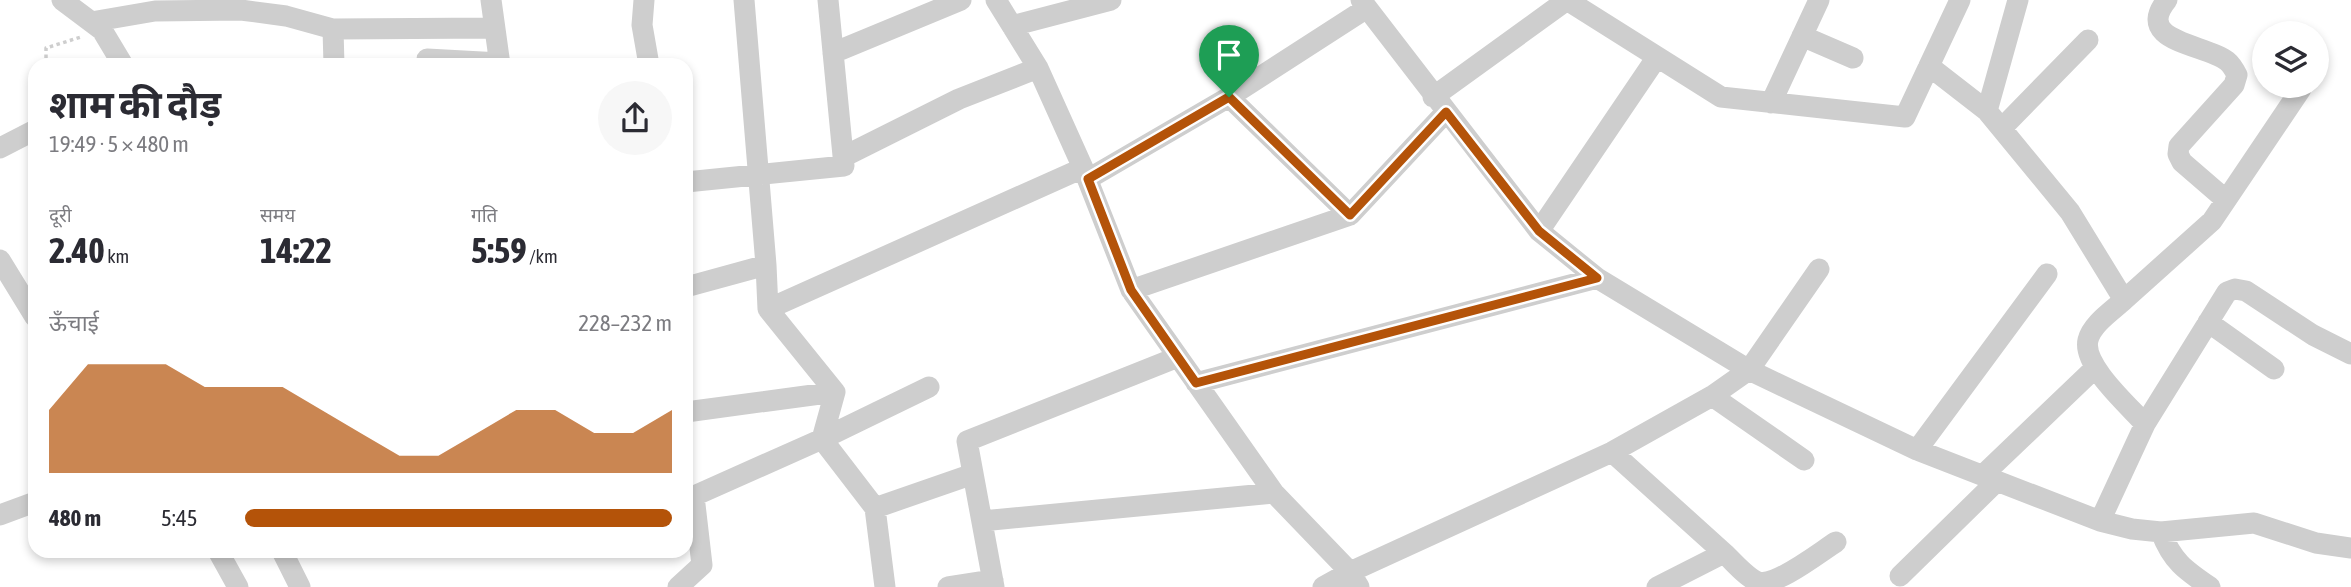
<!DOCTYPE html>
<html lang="hi">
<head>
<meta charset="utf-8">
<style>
	body { margin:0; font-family:"Asap Condensed","Noto Sans Devanagari",sans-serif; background:#f7f7f7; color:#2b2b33; height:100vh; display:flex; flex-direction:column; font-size:26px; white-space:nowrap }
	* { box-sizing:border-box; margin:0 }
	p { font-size:23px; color:#7c7c81 }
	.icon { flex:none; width:38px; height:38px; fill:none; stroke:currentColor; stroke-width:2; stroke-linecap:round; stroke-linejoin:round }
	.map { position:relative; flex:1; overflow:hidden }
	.panel { position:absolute; left:28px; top:58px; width:665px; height:500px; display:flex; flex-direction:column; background:#fff; border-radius:21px; box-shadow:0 4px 10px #0003 }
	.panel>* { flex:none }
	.tools { position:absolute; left:2252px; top:21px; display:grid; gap:14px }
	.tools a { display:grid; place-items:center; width:77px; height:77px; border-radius:50%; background:#fff; box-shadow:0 4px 10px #0003; font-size:35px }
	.pin { position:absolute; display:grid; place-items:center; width:60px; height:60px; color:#fff; margin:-72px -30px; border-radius:50% 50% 50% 0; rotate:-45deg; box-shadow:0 0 7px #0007 }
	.pin .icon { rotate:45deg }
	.round { display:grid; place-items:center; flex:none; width:74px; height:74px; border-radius:37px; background:#f7f7f7 }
	.head { display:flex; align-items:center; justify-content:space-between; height:119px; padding:0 21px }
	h1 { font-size:38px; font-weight:700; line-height:52px }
	.metrics { display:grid; grid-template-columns:repeat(3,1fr); gap:10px; height:119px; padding:7px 21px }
	.metrics div { display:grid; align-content:center }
	.metrics b { font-size:35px; font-weight:700 }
	.metrics small { font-size:19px; font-weight:400 }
	.metrics p { font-size:19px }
	.chart { height:196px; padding:14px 21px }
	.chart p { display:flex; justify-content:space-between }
	.chart svg { width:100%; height:126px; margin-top:7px; fill:#b45309; opacity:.7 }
	ul { padding:0 21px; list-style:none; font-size:23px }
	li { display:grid; grid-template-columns:112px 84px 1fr; align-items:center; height:52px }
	li i { height:18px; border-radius:9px; background:#b45309 }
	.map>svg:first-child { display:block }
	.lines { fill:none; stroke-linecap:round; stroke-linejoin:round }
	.path { stroke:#cecece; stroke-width:3.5; stroke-dasharray:3.5 3.5; stroke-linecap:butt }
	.minor { stroke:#cecece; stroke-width:21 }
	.route-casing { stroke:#fff; stroke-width:14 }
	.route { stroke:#b45309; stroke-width:9 }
</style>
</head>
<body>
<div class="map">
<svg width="2351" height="587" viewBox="0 0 2351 587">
	<rect width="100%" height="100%" fill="#fff"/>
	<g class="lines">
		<path class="path" d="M46 65V48L81 37"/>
		<path class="minor" d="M62 0 102 30 123 65
			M491 0 500 65
			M644 0 642 25 649 65
			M744 0 766 265
			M996 0 1038 68 1083 168 1131 290 1274 493 1350 572 1359 587
			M1361 0 1539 231 1597 278 1749 370 1917 450 2100 521 2132 529 2161 532 2254 523 2316 543 2351 548
			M1567 0 1721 97 1905 117 1960 0
			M2018 0 1987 111 2070 212 2124 300C2112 311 2092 324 2088 340 2082 365 2129 406 2145 424
			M2167 0C2133 42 2205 44 2227 61 2232 65 2234 69 2237 75L2234 85 2179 146 2178 154 2182 162 2226 200
			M91 22 155 11 241 10 286 16 333 29 494 28
			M1012 26 1111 0
			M333 29 334 65
			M1802 36 1853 58
			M833 53 961 0
			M427 59 500 63
			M1929 66 1987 111
			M1433 97 1567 0
			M1771 103 1819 0
			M2002 128 2088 40
			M0 148 35 130
			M843 157 959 99 1038 68
			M1088 179 1229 97
			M686 182 844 166 828 0
			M1350 215 1446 112
			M1539 231 1657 57
			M0 260 35 317
			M686 287 766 265 768 309 1083 168
			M1131 290 1350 215 1229 97 1367 8
			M2124 300 2212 221 2301 89
			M768 309 835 392 822 439 929 387
			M2208 322 2274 369
			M1196 383 1597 278
			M1712 396 1804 460
			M686 412 835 392
			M1917 450 2047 274
			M1612 452 1724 553 1657 587
			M1983 475 2095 368
			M0 515 35 502
			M982 521 1274 493
			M2100 521 2145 424 2227 292 2235 289 2246 291 2313 335 2351 354
			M2161 532C2172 561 2185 570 2210 587
			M218 551 238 587
			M282 551 300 587
			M1724 553C1734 562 1746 577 1758 582 1776 587 1820 552 1836 542
			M1900 576 1997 481
			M678 587 702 565 694 496 822 439 875 508
			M885 587 875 508 973 474
			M948 587 993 580
			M994 587 967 441 1178 357
			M1323 587 1350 572 1612 452 1712 396 1749 370 1819 269"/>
	</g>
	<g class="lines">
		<defs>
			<path id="route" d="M1229 97 1350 215 1446 112 1539 231 1597 278 1196 383 1131 290 1088 179Z"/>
		</defs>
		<use href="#route" class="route-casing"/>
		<use href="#route" class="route"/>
	</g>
</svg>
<div class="tools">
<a><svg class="icon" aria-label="layers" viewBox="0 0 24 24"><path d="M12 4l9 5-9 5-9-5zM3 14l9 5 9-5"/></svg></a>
</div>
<div class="pin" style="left:1229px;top:97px;background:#1e9e55"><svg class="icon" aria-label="arrive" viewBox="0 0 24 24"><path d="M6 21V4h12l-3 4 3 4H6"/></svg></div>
<section class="panel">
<div class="head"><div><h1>शाम की दौड़</h1><p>19:49 · 5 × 480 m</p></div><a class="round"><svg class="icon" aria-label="share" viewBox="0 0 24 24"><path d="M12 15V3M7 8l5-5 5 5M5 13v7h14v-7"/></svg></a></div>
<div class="metrics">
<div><p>दूरी</p><b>2.40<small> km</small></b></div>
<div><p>समय</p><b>14:22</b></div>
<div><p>गति</p><b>5:59<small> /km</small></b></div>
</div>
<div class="chart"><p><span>ऊँचाई</span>228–232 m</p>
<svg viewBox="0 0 160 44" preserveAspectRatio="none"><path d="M0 44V22L10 6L20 6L30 6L40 14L50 14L60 14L70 22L80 30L90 38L100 38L110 30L120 22L130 22L140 30L150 30L160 22V44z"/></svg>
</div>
<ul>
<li><b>480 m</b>5:45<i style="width:100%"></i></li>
</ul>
</section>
</div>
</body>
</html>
